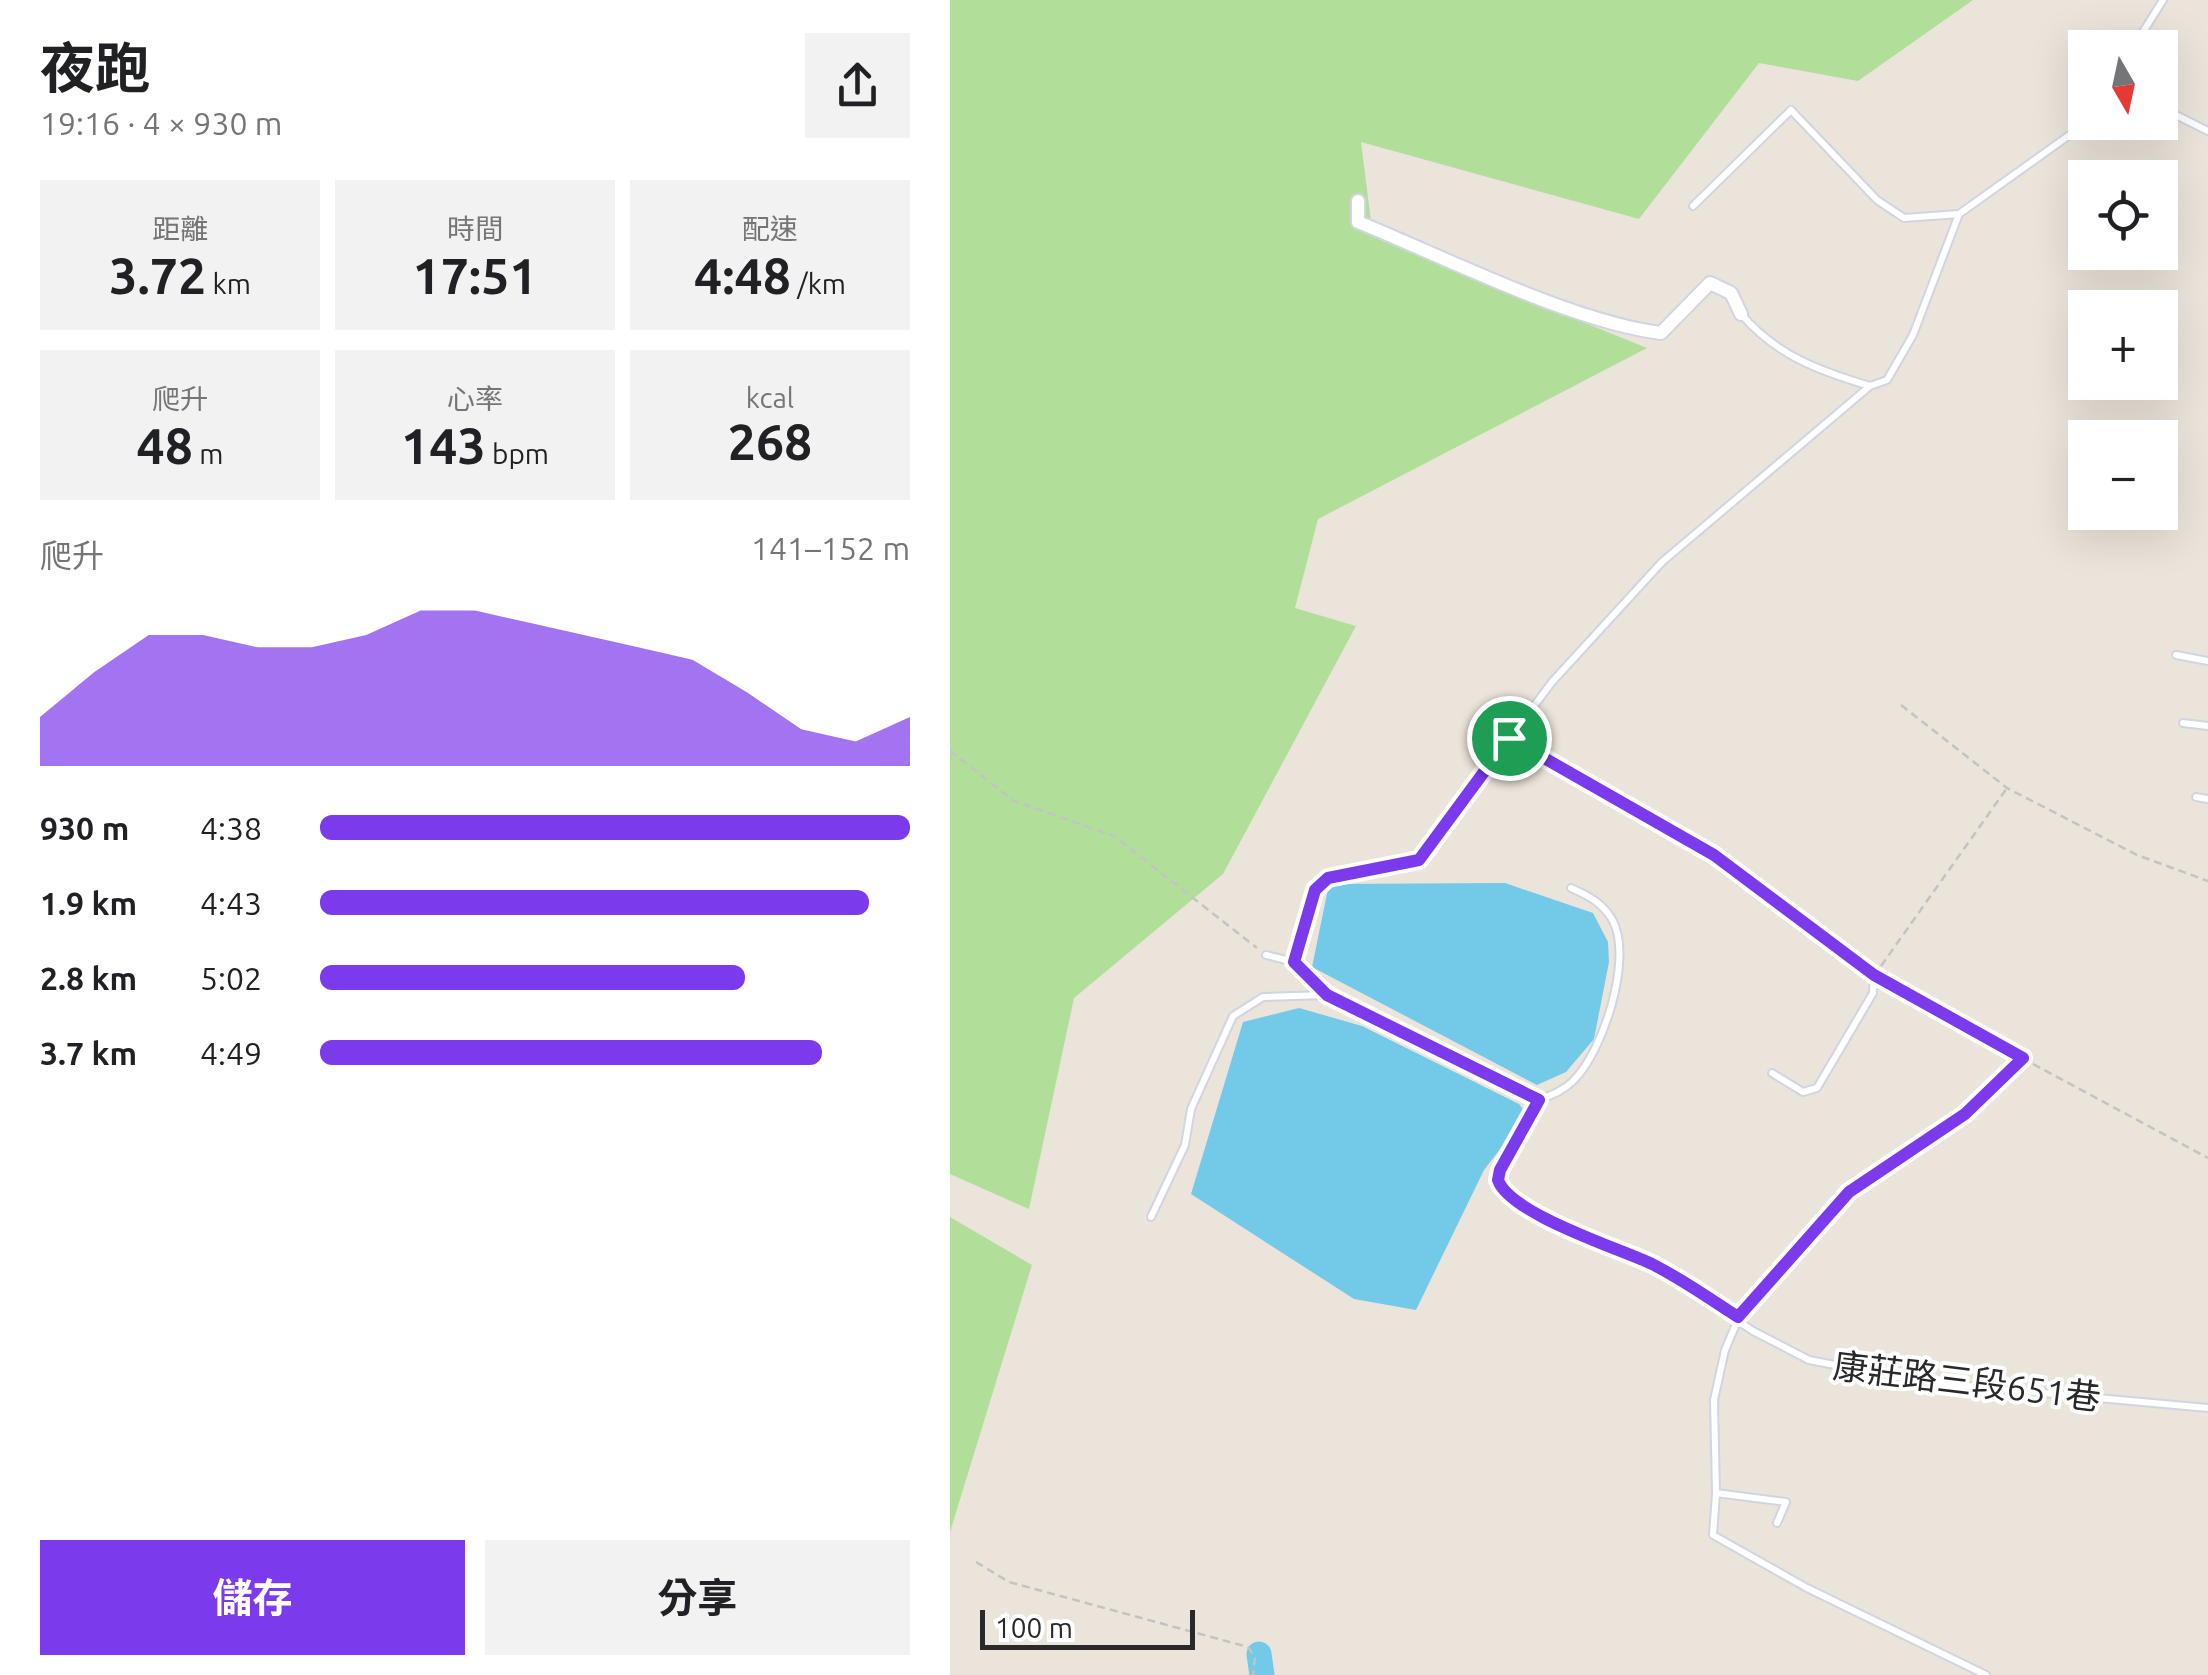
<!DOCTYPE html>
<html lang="zh-TW">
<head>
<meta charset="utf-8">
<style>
	body { margin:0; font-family:Ubuntu,"Noto Sans TC",sans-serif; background:#f2f2f2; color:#202124; height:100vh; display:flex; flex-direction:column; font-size:38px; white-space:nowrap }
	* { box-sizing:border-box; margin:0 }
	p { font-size:32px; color:#757577 }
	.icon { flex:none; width:55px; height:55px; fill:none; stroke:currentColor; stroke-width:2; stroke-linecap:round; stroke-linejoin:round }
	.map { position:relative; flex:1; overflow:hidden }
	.panel { display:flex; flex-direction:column; background:#fff; width:950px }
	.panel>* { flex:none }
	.needle { width:65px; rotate:171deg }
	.tools { position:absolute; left:1118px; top:30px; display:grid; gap:20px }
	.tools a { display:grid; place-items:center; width:110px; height:110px; border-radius:0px; background:#fff; box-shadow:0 10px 40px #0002; font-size:50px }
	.scale { position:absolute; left:30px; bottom:25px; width:215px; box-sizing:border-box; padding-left:10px; border:5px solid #292929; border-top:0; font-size:28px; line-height:35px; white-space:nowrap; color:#292929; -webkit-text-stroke:8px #fff; paint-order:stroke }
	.pin { position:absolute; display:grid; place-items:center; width:85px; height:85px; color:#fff; margin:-42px; border:5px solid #fff; border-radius:50%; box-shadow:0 2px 10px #0007 }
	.round { display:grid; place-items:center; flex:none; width:105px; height:105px; border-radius:0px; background:#f2f2f2 }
	.overview { display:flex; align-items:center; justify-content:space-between; height:170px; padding:0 40px }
	h1 { font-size:55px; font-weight:700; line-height:75px }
	.figures { display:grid; grid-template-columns:repeat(3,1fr); gap:15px; height:170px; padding:10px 40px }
	.figures div { display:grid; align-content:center; border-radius:0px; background:#f2f2f2; text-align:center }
	.figures b { font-size:50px; font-weight:700 }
	.figures small { font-size:28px; font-weight:400 }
	.figures p { font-size:28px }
	.chart { height:280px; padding:20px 40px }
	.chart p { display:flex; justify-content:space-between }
	.chart svg { width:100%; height:180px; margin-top:10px; fill:#7c3aed; opacity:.7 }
	.button { display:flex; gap:20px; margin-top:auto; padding:20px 40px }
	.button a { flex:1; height:115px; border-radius:0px; background:#7c3aed; color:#fff; font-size:40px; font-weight:700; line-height:115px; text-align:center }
	.button a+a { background:#f2f2f2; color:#202124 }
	ul { padding:0 40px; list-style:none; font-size:32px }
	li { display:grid; grid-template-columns:160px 120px 1fr; align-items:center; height:75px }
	li i { height:25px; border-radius:12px; background:#7c3aed }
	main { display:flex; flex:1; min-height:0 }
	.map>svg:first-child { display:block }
	.green { fill:#b1df9a }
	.water { fill:#73c9e8 }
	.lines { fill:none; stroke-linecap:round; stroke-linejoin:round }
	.river { stroke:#73c9e8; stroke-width:25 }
	.lane-casing { stroke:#d1d4e1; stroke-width:10 }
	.street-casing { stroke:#d1d4e1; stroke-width:16 }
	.path { stroke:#c3c3c3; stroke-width:2.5; stroke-dasharray:8 5; stroke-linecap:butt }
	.lane { stroke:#fff; stroke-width:6 }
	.street { stroke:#fff; stroke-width:12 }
	.route-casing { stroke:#fff; stroke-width:20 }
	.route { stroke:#7c3aed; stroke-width:12 }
	.labels { text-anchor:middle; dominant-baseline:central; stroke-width:8; stroke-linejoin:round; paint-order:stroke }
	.street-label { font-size:35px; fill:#292929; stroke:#fff }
</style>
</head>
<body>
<main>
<section class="panel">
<div class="overview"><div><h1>夜跑</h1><p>19:16 · 4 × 930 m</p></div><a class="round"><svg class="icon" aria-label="share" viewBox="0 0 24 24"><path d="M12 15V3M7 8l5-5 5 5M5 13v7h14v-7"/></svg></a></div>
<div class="figures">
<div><p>距離</p><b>3.72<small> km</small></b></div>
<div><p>時間</p><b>17:51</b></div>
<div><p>配速</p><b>4:48<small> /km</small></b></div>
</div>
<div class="figures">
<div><p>爬升</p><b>48<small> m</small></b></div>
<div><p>心率</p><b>143<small> bpm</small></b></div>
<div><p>kcal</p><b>268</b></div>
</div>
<div class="chart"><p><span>爬升</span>141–152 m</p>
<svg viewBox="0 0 160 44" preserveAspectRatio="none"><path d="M0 44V32L10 21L20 12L30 12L40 15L50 15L60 12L70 6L80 6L90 9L100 12L110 15L120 18L130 26L140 35L150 38L160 32V44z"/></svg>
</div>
<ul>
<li><b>930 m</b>4:38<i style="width:100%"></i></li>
<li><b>1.9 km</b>4:43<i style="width:93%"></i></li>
<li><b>2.8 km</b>5:02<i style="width:72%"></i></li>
<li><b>3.7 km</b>4:49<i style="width:85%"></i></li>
</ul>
<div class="button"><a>儲存</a><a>分享</a></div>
</section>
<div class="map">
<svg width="1258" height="1675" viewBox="0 0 1258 1675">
	<rect width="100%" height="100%" fill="#ebe4db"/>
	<path class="green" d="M0 0H1023L908 81 809 63 689 219 411 142 423 237 697 348 368 519 345 608 406 626 273 874 124 998 79 1209 0 1174Z
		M0 1217 82 1265 0 1532Z"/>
	<path class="water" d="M555 883 643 913 658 942 659 962 644 1039 616 1072 587 1085 362 967 379 884Z
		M349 1008 412 1026 569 1104 577 1114 534 1170 466 1310 404 1299 241 1194 293 1022Z"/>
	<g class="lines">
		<path class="river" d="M309 1654 312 1675"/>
		<defs>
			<path id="lane" d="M1183 48 1213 0
				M1210 107 1258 131
				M743 206 841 110 927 200 954 218 1009 214
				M791 314C826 355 869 371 920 386
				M1226 655 1258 661
				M1233 723 1258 726
				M559 738 764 855 924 975 923 993 867 1088 853 1092 822 1073
				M1246 797 1258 799
				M316 955 344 962 376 994
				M344 962 365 890 377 877 469 860 602 682 712 562 920 386 937 380 963 335 1009 214 1121 134 1135 115
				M589 1100 550 1170 548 1180 555 1193 601 1220 704 1265 803 1331 859 1360 973 1382 1258 1408
				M589 1100C601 1095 613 1091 623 1081 653 1052 683 959 663 921 653 903 639 896 621 888
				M201 1217 235 1145 241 1109 283 1016 313 997 377 995 589 1100
				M766 1494 763 1535 857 1588 1036 1675
				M827 1523 836 1502 766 1493 764 1400 775 1350 789 1317 899 1192 1015 1114 1073 1058"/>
			<path id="street" d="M408 201V222C494 257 622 322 711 333L760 283 781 293 791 314"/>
		</defs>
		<use href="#lane" class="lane-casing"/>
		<use href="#street" class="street-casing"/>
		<path class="path" d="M951 705 1057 788 1187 855 1258 881
			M0 751 64 801 164 836 307 948
			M931 966 1057 788
			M935 981 1063 1053
			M1083 1064 1258 1158
			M26 1562 59 1582 298 1647 305 1657 303 1675"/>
		<use href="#lane" class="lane"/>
		<use href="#street" class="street"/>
	</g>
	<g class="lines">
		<defs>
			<path id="route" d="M559 738 764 855 924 975 1073 1058 1015 1114 899 1192 788 1317C760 1299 732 1279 702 1264 668 1248 560 1214 548 1180L550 1170 589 1100 377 995 344 962 365 890 378 878 469 860Z"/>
		</defs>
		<use href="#route" class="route-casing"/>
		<use href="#route" class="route"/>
	</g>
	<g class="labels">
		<g class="street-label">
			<text transform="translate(1017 1381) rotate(7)">康莊路三段651巷</text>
		</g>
	</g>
</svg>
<div class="tools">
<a><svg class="needle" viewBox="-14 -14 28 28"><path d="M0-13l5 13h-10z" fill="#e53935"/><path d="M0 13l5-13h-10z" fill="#757577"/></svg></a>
<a><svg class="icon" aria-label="locate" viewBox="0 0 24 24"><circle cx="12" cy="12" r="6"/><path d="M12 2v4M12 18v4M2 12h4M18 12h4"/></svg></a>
<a>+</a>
<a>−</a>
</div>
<div class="scale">100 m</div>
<div class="pin" style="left:559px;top:738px;background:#1e9e55"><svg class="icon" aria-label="arrive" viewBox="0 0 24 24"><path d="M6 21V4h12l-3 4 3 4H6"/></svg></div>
</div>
</main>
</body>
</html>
